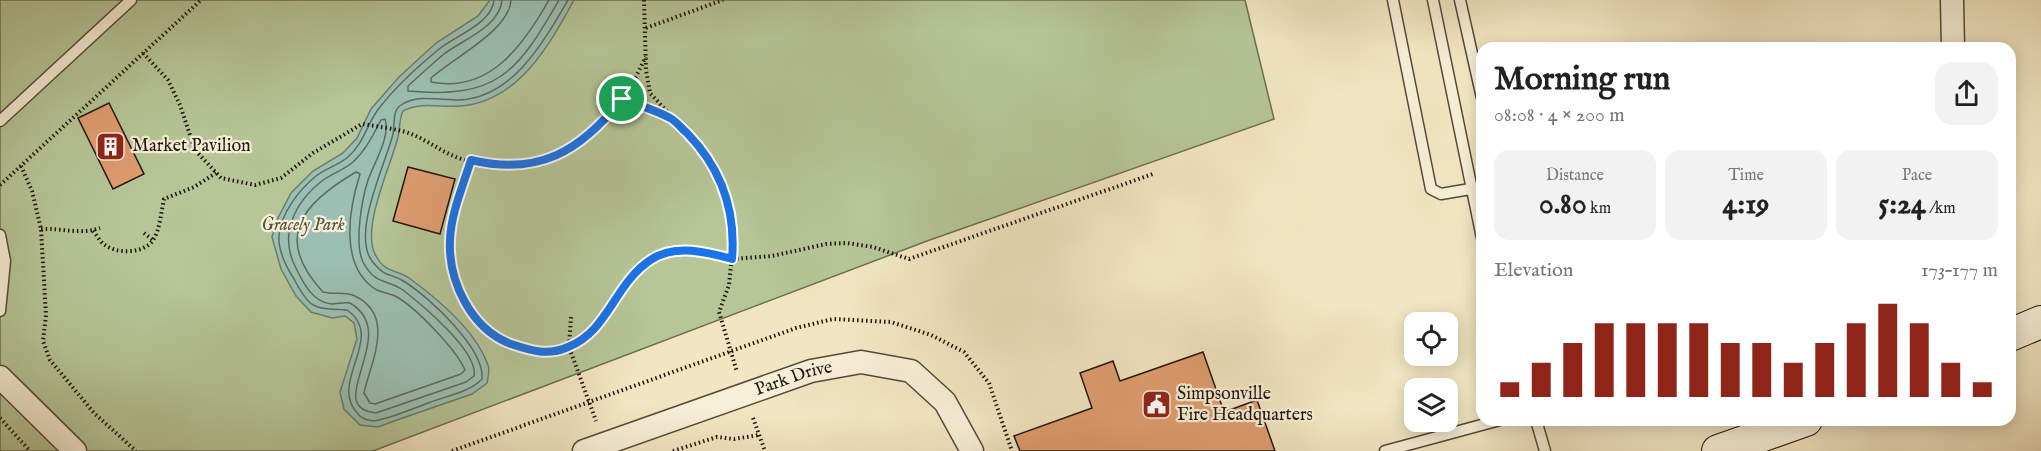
<!DOCTYPE html>
<html lang="en">
<head>
<meta charset="utf-8">
<style>
	body { margin:0; font-family:"IM FELL English",serif; background:#f2f2f2; color:#222; height:100vh; display:flex; flex-direction:column; font-size:22px; white-space:nowrap }
	* { box-sizing:border-box; margin:0 }
	p { font-size:20px; color:#767676 }
	.icon { flex:none; width:33px; height:33px; fill:none; stroke:currentColor; stroke-width:2; stroke-linecap:round; stroke-linejoin:round }
	.map { position:relative; flex:1; overflow:hidden }
	.panel { position:absolute; left:1476px; top:42px; width:540px; height:384px; display:flex; flex-direction:column; background:#fff; border-radius:18px; box-shadow:0 3px 15px #0003 }
	.panel>* { flex:none }
	.tools { position:absolute; left:1404px; top:312px; display:grid; gap:12px }
	.tools a { display:grid; place-items:center; width:54px; height:54px; border-radius:12px; background:#fff; box-shadow:0 3px 15px #0003; font-size:30px }
	.pin { position:absolute; display:grid; place-items:center; width:51px; height:51px; color:#fff; margin:-26px; border:3px solid #fff; border-radius:50%; box-shadow:0 2px 6px #0007 }
	.round { display:grid; place-items:center; flex:none; width:63px; height:63px; border-radius:18px; background:#f2f2f2 }
	.head { display:flex; align-items:center; justify-content:space-between; height:102px; padding:0 18px }
	h1 { font-size:33px; font-weight:700; line-height:45px }
	.figures { display:grid; grid-template-columns:repeat(3,1fr); gap:9px; height:102px; padding:6px 18px }
	.figures div { display:grid; align-content:center; border-radius:15px; background:#f2f2f2; text-align:center }
	.figures b { font-size:30px; font-weight:700 }
	.figures small { font-size:16px; font-weight:400 }
	.figures p { font-size:16px }
	.chart { height:168px; padding:12px 18px }
	.chart p { display:flex; justify-content:space-between }
	.chart svg { width:100%; height:108px; margin-top:6px; stroke:#8f2418; stroke-width:6 }
	.map>svg:first-child { display:block }
	.green { fill:#b6c697; stroke:#6c6e52; stroke-width:1.5 }
	.water { fill:#9bc0b3; stroke:#6b7c71; stroke-width:1.5 }
	.lines { fill:none; stroke-linecap:round; stroke-linejoin:round }
	.shore { stroke:#5e6a60; stroke-width:1.5 }
	.building { fill:#df9d70; stroke:#22150e; stroke-width:1.5 }
	.service-casing { stroke:#56493b; stroke-width:13 }
	.minor-casing { stroke:#56493b; stroke-width:25 }
	.secondary-casing { stroke:#22150e; stroke-width:34 }
	.path { stroke:#22150e; stroke-width:4; stroke-dasharray:1.5 3; stroke-linecap:butt }
	.service { stroke:#f7efd7; stroke-width:10 }
	.minor { stroke:#f7efd7; stroke-width:22 }
	.secondary { stroke:#f7efd7; stroke-width:32 }
	.route-casing { stroke:#fff; stroke-width:12 }
	.route { stroke:#1a73e8; stroke-width:8 }
	.labels { text-anchor:middle; dominant-baseline:central; stroke-width:4.5; stroke-linejoin:round; paint-order:stroke }
	.poi-label { font-size:18px; fill:#22150e; stroke:#f7efd7; text-anchor:start }
	.park-label { font-size:18px; font-style:italic; fill:#56533e; stroke:#f7efd7 }
	.street-label { font-size:18px; fill:#22150e; stroke:#f7efd7 }
</style>
</head>
<body>
<div class="map">
<svg width="2041" height="451" viewBox="0 0 2041 451">
	<rect width="100%" height="100%" fill="#f2e6c2"/>
	<filter id="stains"><feTurbulence type="fractalNoise" baseFrequency=".00333" numOctaves="4"/><feColorMatrix values="0 0 0 0 .2 0 0 0 0 .09 0 0 0 0 .02 0 0 0 .5 -.17"/></filter>
	<radialGradient id="worn" r=".72"><stop offset=".6" stop-color="#630" stop-opacity="0"/><stop offset="1" stop-color="#630" stop-opacity=".3"/></radialGradient>
	<path class="green" d="M0 0H1245L1274 119 927 241 373 451H0Z"/>
	<path class="water" d="M490 0H574C550 44 519 101 461 106 441 108 422 101 403 111 399 119 400 129 398 137 391 166 360 229 376 256 386 274 396 269 409 278 438 299 476 331 488 365 490 371 488 377 487 383L472 394 397 420 378 427 360 425 344 409 340 392 357 339 354 323 345 316 332 318 311 312 296 296 281 269 272 237 278 218 291 193 313 171 343 153 357 138 371 109 399 77 436 43 478 16Z"/>
	<g class="lines">
		<path class="shore" d="M494 0C492 24 454 36 438 50 416 68 394 88 377 111 366 127 363 144 348 157 339 165 326 168 316 176 300 189 280 214 279 236 278 250 287 268 294 279 311 311 314 308 347 310 387 338 327 382 358 414 363 420 372 422 379 420 396 416 412 409 428 403 445 396 469 393 482 379 485 349 430 298 405 282 390 272 386 279 372 261 351 233 386 163 393 134 395 124 392 111 401 105 418 94 440 100 459 100 513 98 544 41 568 0
			M502 0C500 27 462 40 444 54 432 64 420 75 408 86V91C496 99 517 74 559 0
			M511 0C510 30 453 58 431 78V82C490 94 524 44 549 0
			M385 119C391 136 374 163 368 180 362 199 354 243 363 262 375 285 387 279 403 290 421 304 479 352 474 376L466 382 376 413C320 407 403 334 350 303 343 302 338 304 331 304 312 302 302 281 295 266 279 234 295 202 322 181 331 174 344 170 353 162 366 150 373 135 381 120Z
			M356 172 360 174C349 209 339 265 375 289 382 293 390 293 397 297 416 308 456 349 465 370L461 374 375 404 370 403 364 393C371 361 396 316 355 296 345 291 334 295 323 292 272 237 303 203 356 172Z"/>
	</g>
	<path class="building" d="M109 103 144 174 113 189 78 118Z
		M408 167 455 179 440 234 393 221Z
		M1203 352 1224 412 1257 400 1275 451H1020L1014 436 1092 408 1080 373 1113 361 1120 381Z"/>
	<g class="lines">
		<defs>
			<path id="service" d="M1393 0 1431 189 1441 194 1482 187
				M1433 0 1482 238
				M1460 0 1482 98
				M0 121 131 0
				M0 235 5 261 0 311
				M1536 420 1545 451
				M1385 451 1500 420"/>
			<g id="minor">
				<path d="M1952 0 1953 48"/>
				<path d="M0 377 75 451"/>
				<path id="s1" d="M584 451 811 371 861 362 911 371 945 402 972 451"/>
			</g>
			<path id="secondary" d="M2010 335 2041 322
				M1718 451 1806 420"/>
		</defs>
		<use href="#service" class="service-casing"/>
		<use href="#minor" class="minor-casing"/>
		<use href="#secondary" class="secondary-casing"/>
		<path class="path" d="M644 0 646 70 650 93 696 143 715 169 728 198 734 235 729 285 719 312 737 372
			M646 28 723 0
			M143 53 168 80 180 105 195 150 221 178 255 185 281 178 313 153 362 124C375 126 389 128 402 131 422 136 438 150 456 157 521 181 581 155 621 101 631 88 638 72 646 57
			M622 99 670 118
			M471 160 457 205 450 241 460 292 474 318 502 340 529 350 548 354 569 347 589 335 601 322 621 287 635 273 653 258 678 252 701 251 732 259 772 256 826 244 847 243 873 247 909 259 1153 174
			M21 166 32 191 41 229 46 315 43 341 50 360 94 413 136 451
			M0 185 201 0
			M41 229C63 228 79 235 100 228
			M93 231C97 235 100 242 105 245 117 254 144 254 153 240 160 230 161 212 164 199L194 187 216 173
			M144 233 153 240
			M571 317 569 347 596 421
			M0 418 30 451
			M753 418 765 451
			M452 451 796 328 833 319 891 322 931 335 964 352 989 383 1012 451
			M673 451 717 437 734 439 759 435"/>
		<use href="#service" class="service"/>
		<use href="#minor" class="minor"/>
		<use href="#secondary" class="secondary"/>
	</g>
	<g class="lines">
		<defs>
			<path id="route" d="M622 99C638 105 656 110 670 118 676 121 681 128 687 133 721 168 736 211 732 259 707 252 676 244 652 259 614 283 609 331 568 347 548 356 532 351 511 344 471 329 448 281 450 240 451 213 463 186 471 160 538 176 580 152 622 99Z"/>
		</defs>
		<use href="#route" class="route-casing"/>
		<use href="#route" class="route"/>
	</g>
	<defs>
		<symbol id="building-square" viewBox="-11 -11 22 22"><rect x="-9" y="-9" width="18" height="18" rx="4" fill="#8f2418" stroke="#f7efd7"/><path d="M-4-6H4V6H1V3H-1V6H-4ZM-2.5-4.3h1.7v1.8h-1.7ZM.8-4.3h1.7v1.8H.8ZM-2.5-1h1.7V.8h-1.7ZM.8-1h1.7V.8H.8Z" fill="#fff"/></symbol>
		<symbol id="civic-square" viewBox="-11 -11 22 22"><rect x="-9" y="-9" width="18" height="18" rx="4" fill="#8f2418" stroke="#f7efd7"/><path d="M-.6-6.5H3V-4.5H.6V-3L4-1V1h2V6H-6V1h2V-1L-.6-3ZM-1.2 2.5V6h2.4V2.5Z" fill="#fff"/></symbol>
	</defs>
	<g fill-rule="evenodd">
		<use href="#building-square" x="94" y="130" width="33" height="33"/>
		<use href="#civic-square" x="1140" y="388" width="33" height="33"/>
	</g>
	<g class="labels">
		<g class="poi-label">
			<text x="132" y="146">Market Pavilion</text>
			<text x="1177" y="394">Simpsonville<tspan x="1177" dy="21">Fire Headquarters</tspan></text>
		</g>
		<g class="park-label">
			<text x="303" y="225">Gracely Park</text>
		</g>
		<g class="street-label">
			<text stroke="none"><textPath href="#s1" startOffset="222">Park Drive</textPath></text>
		</g>
	</g>
	<rect width="100%" height="100%" filter="url(#stains)"/>
	<rect width="100%" height="100%" fill="url(#worn)"/>
</svg>
<div class="tools">
<a><svg class="icon" aria-label="locate" viewBox="0 0 24 24"><circle cx="12" cy="12" r="6"/><path d="M12 2v4M12 18v4M2 12h4M18 12h4"/></svg></a>
<a><svg class="icon" aria-label="layers" viewBox="0 0 24 24"><path d="M12 4l9 5-9 5-9-5zM3 14l9 5 9-5"/></svg></a>
</div>
<div class="pin" style="left:622px;top:99px;background:#1e9e55"><svg class="icon" aria-label="arrive" viewBox="0 0 24 24"><path d="M6 21V4h12l-3 4 3 4H6"/></svg></div>
<section class="panel">
<div class="head"><div><h1>Morning run</h1><p>08:08 · 4 × 200 m</p></div><a class="round"><svg class="icon" aria-label="share" viewBox="0 0 24 24"><path d="M12 15V3M7 8l5-5 5 5M5 13v7h14v-7"/></svg></a></div>
<div class="figures">
<div><p>Distance</p><b>0.80<small> km</small></b></div>
<div><p>Time</p><b>4:19</b></div>
<div><p>Pace</p><b>5:24<small> /km</small></b></div>
</div>
<div class="chart"><p><span>Elevation</span>173–177 m</p>
<svg viewBox="0 0 160 44" preserveAspectRatio="none"><path d="M5 44V38M15 44V30M25 44V22M35 44V14M45 44V14M55 44V14M65 44V14M75 44V22M85 44V22M95 44V30M105 44V22M115 44V14M125 44V6M135 44V14M145 44V30M155 44V38"/></svg>
</div>
</section>
</div>
</body>
</html>
